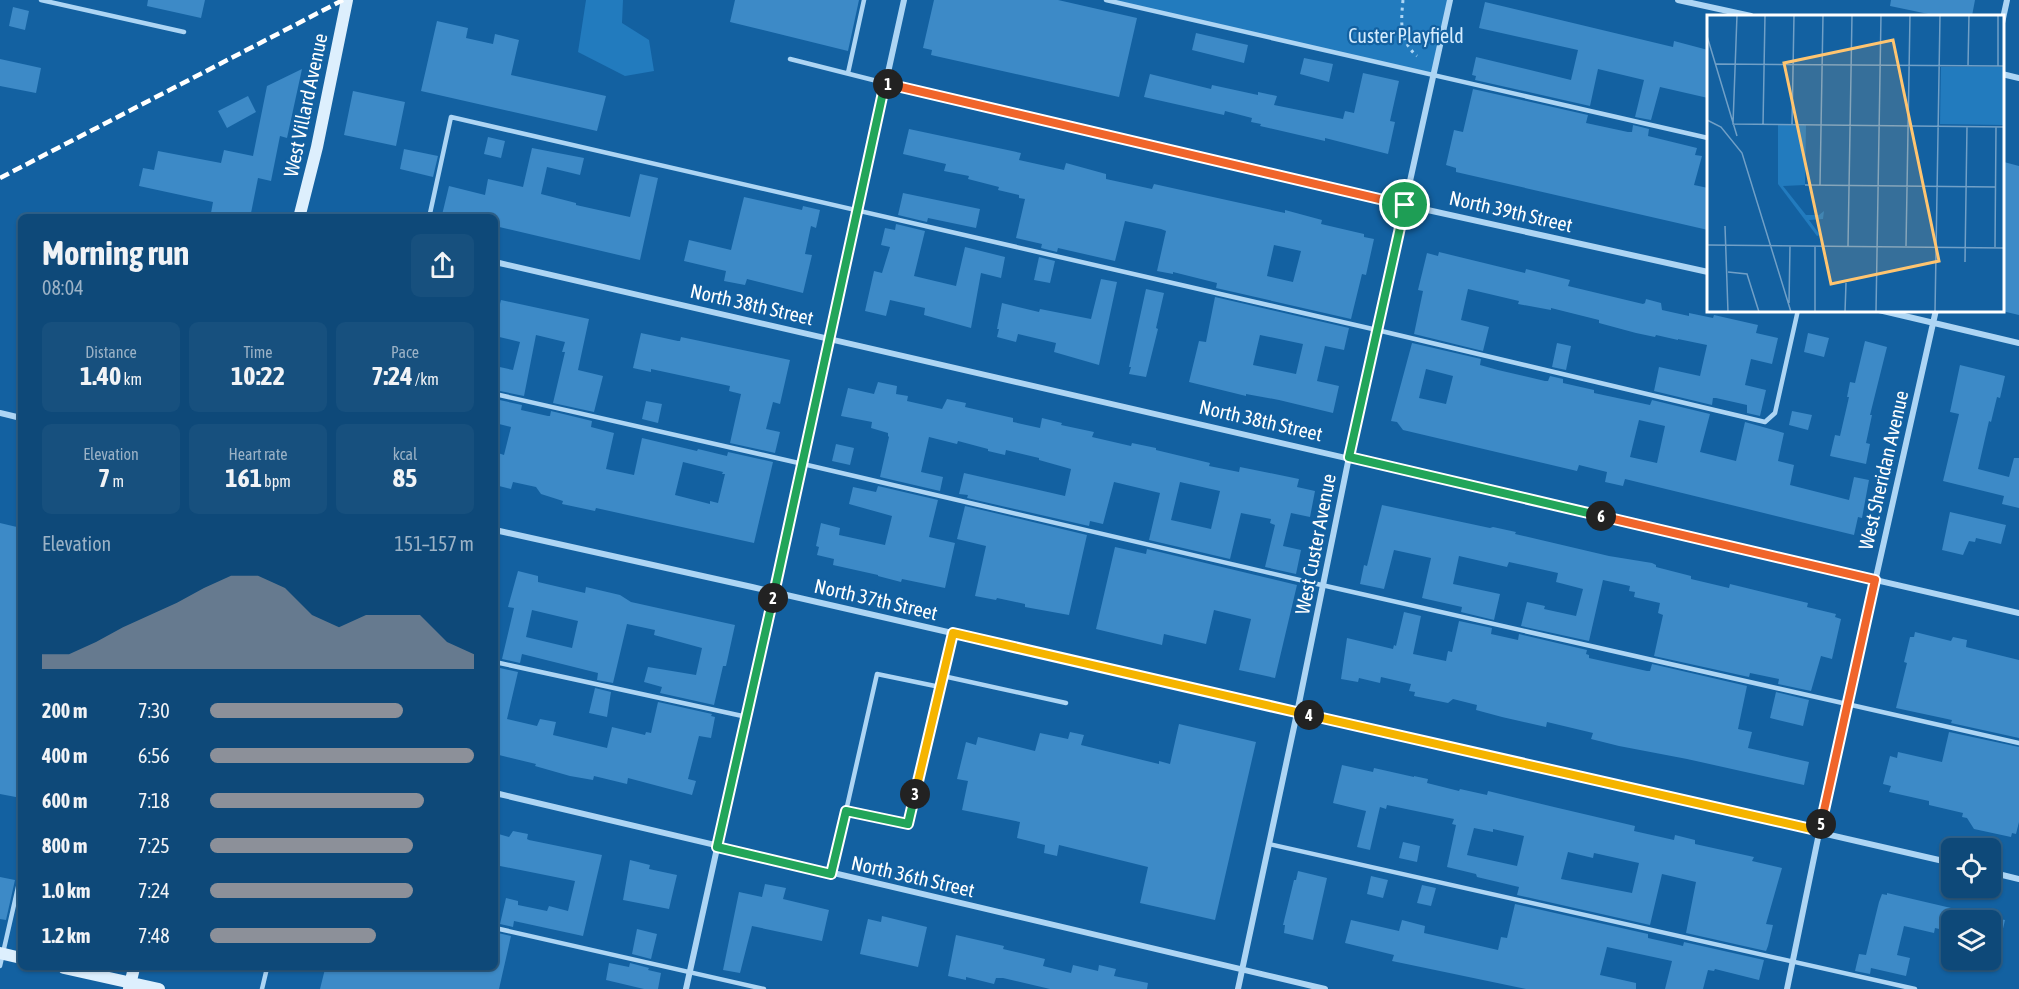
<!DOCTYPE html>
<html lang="en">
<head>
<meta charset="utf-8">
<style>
	body { margin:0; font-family:"Asap Condensed",sans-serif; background:#17507e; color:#f1f3f6; height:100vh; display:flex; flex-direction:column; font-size:22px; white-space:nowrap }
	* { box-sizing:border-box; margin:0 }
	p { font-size:20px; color:#9bb2c6 }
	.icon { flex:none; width:33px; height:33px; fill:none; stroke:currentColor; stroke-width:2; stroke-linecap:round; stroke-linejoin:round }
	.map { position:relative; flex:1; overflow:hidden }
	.drawer { position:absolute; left:18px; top:214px; width:480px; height:756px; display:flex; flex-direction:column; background:#0e4979; border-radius:9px; box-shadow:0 2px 4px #0004,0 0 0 2px #2e618a }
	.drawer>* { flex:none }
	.buttons { position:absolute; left:1941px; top:838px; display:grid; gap:12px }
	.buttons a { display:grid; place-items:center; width:60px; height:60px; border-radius:9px; background:#0e4979; box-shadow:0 2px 4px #0004,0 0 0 2px #2e618a; font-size:30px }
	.pin { position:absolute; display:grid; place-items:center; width:51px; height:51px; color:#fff; margin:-26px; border:3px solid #fff; border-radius:50%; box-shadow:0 2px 6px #0007 }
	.km { position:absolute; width:30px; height:30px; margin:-15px; border-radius:50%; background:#222; color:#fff; font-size:16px; line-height:30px; text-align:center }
	.round { display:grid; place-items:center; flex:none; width:63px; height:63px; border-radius:9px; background:#17507e }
	.headline { display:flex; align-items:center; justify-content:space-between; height:102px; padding:0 24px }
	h1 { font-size:33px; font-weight:700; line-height:45px }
	.metrics { display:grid; grid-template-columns:repeat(3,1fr); gap:9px; height:102px; padding:6px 24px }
	.metrics div { display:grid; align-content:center; border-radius:9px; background:#17507e; text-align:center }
	.metrics b { font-size:26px; font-weight:700 }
	.metrics small { font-size:16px; font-weight:400 }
	.metrics p { font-size:16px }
	.chart { height:168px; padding:12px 24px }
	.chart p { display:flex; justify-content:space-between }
	.chart svg { width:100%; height:108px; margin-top:6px; fill:#8c9099; opacity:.7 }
	ul { padding:0 24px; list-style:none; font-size:20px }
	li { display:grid; grid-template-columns:96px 72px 1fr; align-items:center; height:45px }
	li i { height:15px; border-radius:8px; background:#8c9099 }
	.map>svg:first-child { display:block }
	.green { fill:#227bbe }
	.building { fill:#3d8ac7; fill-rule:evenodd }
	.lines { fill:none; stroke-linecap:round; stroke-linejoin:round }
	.path { stroke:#add5f4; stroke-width:3; stroke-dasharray:3 4.5; stroke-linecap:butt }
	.lane { stroke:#add5f4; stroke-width:4.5 }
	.street { stroke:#add5f4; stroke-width:6 }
	.secondary { stroke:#ddeffd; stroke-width:12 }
	.rail { stroke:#fff; stroke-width:4.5; stroke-dasharray:10 4.5; stroke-linecap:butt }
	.split-1-casing { stroke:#fff; stroke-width:12 }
	.split-2-casing { stroke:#fff; stroke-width:12 }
	.split-3-casing { stroke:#fff; stroke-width:12 }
	.split-4-casing { stroke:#fff; stroke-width:12 }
	.split-5-casing { stroke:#fff; stroke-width:12 }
	.split-6-casing { stroke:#fff; stroke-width:12 }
	.split-7-casing { stroke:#fff; stroke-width:12 }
	.split-1 { stroke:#f0652b; stroke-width:8 }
	.split-2 { stroke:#22a559; stroke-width:8 }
	.split-3 { stroke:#22a559; stroke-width:8 }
	.split-4 { stroke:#f5b400; stroke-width:8 }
	.split-5 { stroke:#f5b400; stroke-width:8 }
	.split-6 { stroke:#f0652b; stroke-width:8 }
	.split-7 { stroke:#22a559; stroke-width:8 }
	.labels { text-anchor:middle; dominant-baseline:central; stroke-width:4.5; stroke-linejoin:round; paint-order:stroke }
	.park-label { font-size:20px; fill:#d5ecfe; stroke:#1361a1 }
	.street-label { font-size:20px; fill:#fff; stroke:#1361a1 }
	.inset-road { fill:none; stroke:#71a0c7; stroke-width:1.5 }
	.view { fill:#ffc570; fill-opacity:0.15; stroke:#ffc570; stroke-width:3 }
	.inset-edge { fill:none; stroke:#fff; stroke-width:3 }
</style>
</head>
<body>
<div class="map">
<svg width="2019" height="989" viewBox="0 0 2019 989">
	<rect width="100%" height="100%" fill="#1361a1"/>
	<path class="green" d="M586 0H623L622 23 649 40 654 71 625 76 578 52Z
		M1106 0H1450L1433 76Z"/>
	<path class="building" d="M148 0H205L201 18 147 6Z
		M735 0H859L848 51 730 22Z
		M934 0H1058L1137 18 1119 97 931 55 932 50 923 48Z
		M1891 0H1975L1972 16H1938L1890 6Z
		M1485 2 1673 47 1674 41 1708 50V98L1660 87 1651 120 1635 117 1644 80 1598 69 1590 106 1475 80 1476 76 1472 75 1476 57 1571 80 1578 50 1479 28Z
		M13 7 29 11 25 30 9 26Z
		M437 21 468 28 466 38 493 44 495 34 519 40 511 75 606 96 597 131 421 91Z
		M1196 33 1248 45 1244 63 1192 50Z
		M1304 58 1333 64 1329 82 1300 74Z
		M0 59 41 68 36 93 0 86Z
		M302 69 287 138 280 136 271 181 258 178 250 218H224V215L211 213 213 202 139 186 143 168 154 170 158 151 221 163 224 150 253 156 267 86Z
		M1363 73 1399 81 1390 121 1395 122 1388 154 1325 138V141L1260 126 1261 124 1251 122 1252 118 1225 111 1224 115 1144 97 1150 74 1211 89 1212 85 1258 95V92L1277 96 1274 105 1343 119 1345 111 1354 113Z
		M1473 89 1588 115 1586 123 1628 132H1632L1633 125 1649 129 1648 136 1697 148 1695 155 1702 156 1694 185 1708 188V230L1456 172V168L1446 165 1454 130 1463 132Z
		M353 91 405 102 396 146 344 135Z
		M248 96 256 112 227 128 218 111Z
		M909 129 1021 153 1019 160 1064 170 1066 163 1106 174V179L1152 189 1154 184 1285 213V210L1322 220 1321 224 1364 234V237L1374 239 1366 275 1362 274 1351 319 1216 288 1217 283 1173 272V274L1157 271 1166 231 1161 229 1125 221 1115 261 1058 248 1057 252 1041 248 1042 244 1016 238 1025 199 1019 198V195L998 190 999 187 968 179 969 176 944 171 946 164 903 154ZM1274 245 1301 251 1293 282 1267 276Z
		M488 137 505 141 501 158 484 154Z
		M532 148 584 158 580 175 547 167 541 194 576 203V205L630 217 640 174 658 178 640 260 495 226V218L466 212 464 218 442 215 449 186 485 195 488 179 523 187Z
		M404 149 438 156 433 177 400 169Z
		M2004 162 2019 166V315L2002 311V169Z
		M903 193 980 209 976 228 928 218 927 222 898 215Z
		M744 197 802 210 803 206 820 210 816 228 811 226 805 254 812 255 803 293 747 279 745 285 724 281 726 271 684 261 689 240 731 250Z
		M896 224 925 231 914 276 956 286 965 247 1005 257 1001 278 981 273 971 328 924 315 925 308 890 300 886 316 865 311 874 271 882 273 890 247 881 245 885 228 895 230Z
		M1439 252 1525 273 1526 269 1570 280 1568 286 1643 304 1645 303 1646 299 1661 303 1662 310 1689 316V313L1713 318 1714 315 1758 325 1756 333 1778 338 1772 364 1751 359 1745 385 1766 390 1760 416 1747 413V405L1716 398H1713L1712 405 1654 391 1659 367 1700 376 1707 345 1678 339V340L1656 335 1655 337 1636 333 1599 323V320L1551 308V310L1518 304 1519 301 1468 289 1461 320 1489 327 1483 351 1414 334 1423 291 1418 290 1427 253 1438 256Z
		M1039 257 1055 261 1050 283 1034 280Z
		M1101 279 1117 282 1099 365 1054 352 1056 343 1018 334 1016 342 997 337 999 329H997L1002 303 1039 312 1040 309 1091 319Z
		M1146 289 1164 293 1156 328 1158 329 1146 377 1129 374 1131 367H1129Z
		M1215 297 1349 328 1344 350 1325 346 1317 381 1339 386 1333 413 1279 400 1246 394V396L1189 382 1199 341 1206 342ZM1260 335 1303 344 1296 374 1253 365Z
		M501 300 589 319 578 370 603 376 594 412 553 403 565 352H562L565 342 536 335 524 396 495 390V366L513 370 520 342 495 336V324Z
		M641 333 678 341H680L681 337 790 360 780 404 773 402 766 429 780 432 775 453 730 443 741 394 729 391 730 386 651 369V372L633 368Z
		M1808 333 1829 338 1824 357 1804 352Z
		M1865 341 1887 347 1870 415H1872L1866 443 1870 444 1866 464 1830 456 1835 435 1840 436 1849 397H1847L1850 382 1855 383Z
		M1412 343 1481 359 1480 365 1498 370 1545 381H1548L1550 376 1563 379V383L1594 390V393L1650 405 1652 400 1710 414 1700 452 1736 461 1745 422 1784 433 1778 461 1794 465 1790 485 1849 500 1854 477 1869 480 1862 518 1858 517 1854 535 1625 479 1623 486 1605 482 1607 472 1579 465 1577 471 1403 430 1397 422 1391 421ZM1426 369 1453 376 1446 404 1419 398ZM1639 420 1665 426 1657 463 1630 457Z
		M1557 343 1571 346 1566 370 1552 367Z
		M1960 365 2005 376 2000 398 1997 397 1991 422 1989 421 1978 469 2009 477 2014 458H2019V508L2002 504 2004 496 1943 481 1959 414 1950 412Z
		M878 382 897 386 896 394 908 396 907 401 942 409 947 399 966 403 965 407 1013 418V422L1040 428 1042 418 1062 423 1061 425 1094 432 1092 437 1131 446 1132 443 1156 448V450L1210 463 1209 466 1239 472 1240 467 1299 479 1297 487 1315 491 1310 517 1291 513 1283 546 1301 550 1296 574 1265 567 1275 525 1270 523 1271 519 1241 513 1230 559 1149 540 1160 493 1114 482 1103 524 1090 521 1089 526 967 498 968 495 959 494 964 473 1065 496 1071 469 1039 460V458L1006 450 1005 455 988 451V449L958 441 957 444 929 437 921 472 943 477 940 491 880 477 889 437 888 436V433L871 428 872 422 841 416 848 388 874 394ZM1180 482 1220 491 1211 529 1171 520Z
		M495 399 522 405 521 410 548 416H550L551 411 592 421 591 427 614 433 606 469 634 475 642 438 697 451 698 449 727 456 728 452 773 462 754 543 596 508 595 511 562 504 563 501 541 494 536 487 513 482 511 489 495 485V452L504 455 511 427 495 423ZM683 462 723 472 722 474H725L718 503 710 501V504L675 495Z
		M646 401 662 404 658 423 642 419Z
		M1792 411 1812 415 1808 430 1789 425Z
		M836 444 854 448 850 465 832 461Z
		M878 486 938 500 929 537 955 543 945 588 902 579 901 582 878 576V575L833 565 834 559 817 555 819 547 816 546 821 523 840 528 839 535 885 545 892 516 849 504 853 487 876 492Z
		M1382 505 1490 528 1493 527 1516 532 1515 534 1609 556 1652 563 1656 565V567L1691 576V579L1729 588 1730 584 1808 603 1807 607 1836 614 1835 617 1841 619 1832 659 1821 656 1811 691 1778 684 1779 679 1750 673 1749 677 1654 656 1663 615 1658 613 1660 603 1634 597 1635 592 1629 591 1630 586 1603 580 1589 641 1521 626 1527 602 1545 606 1544 609 1576 616 1583 589 1556 582 1558 573 1509 562 1507 567 1459 556 1453 584 1500 594 1494 620 1461 612 1462 607 1422 598 1431 558 1394 550 1384 589 1360 584 1364 565 1367 566Z
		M965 506 1087 535 1069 615 1025 607V604L997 598 996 600 975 596 986 546 957 539Z
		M1950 512 2006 525 2001 544 1976 538 1975 542 1969 541 1963 555 1942 550Z
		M0 523 21 528V798L0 794Z
		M1115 547 1146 554 1147 549 1297 585 1275 678 1239 670 1251 619 1214 610 1206 644 1164 634 1162 645 1096 629Z
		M518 571 538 576V582L585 593 586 587 620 595 631 602 735 625 726 666H723L714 705 660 693 662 687 644 682 648 667 696 675 702 648 654 635 655 630 627 624 613 683 597 680 598 673 522 654 520 663 502 659 514 608 508 607ZM532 610 578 621 572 648 526 637Z
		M1404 612 1421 616 1413 654 1446 661 1448 651 1452 652 1459 621 1492 628 1491 634 1518 640 1519 634 1587 650 1586 654 1589 655V658L1647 671H1650L1652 664 1747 686 1738 729 1752 732 1748 748 1809 762 1804 785 1687 759 1619 746 1591 739 1593 733 1547 722 1546 727 1502 717 1476 710 1477 705 1453 699 1448 703 1414 696 1415 692 1409 691 1411 684 1381 677 1380 683 1359 678 1358 682 1341 679 1347 638 1393 649 1394 645 1396 646Z
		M1915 632 1951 641 1953 637 1967 640 1966 647 2019 660V738L1951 723 1952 720 1896 708 1907 663 1904 662 1910 637H1914Z
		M500 668 518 672 507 719 537 726 540 719 556 722 553 735 607 748 612 727 645 735 646 732 651 733 658 702 712 714 711 716 715 717 711 738 699 736 688 779 696 781 692 795 628 778 627 784 594 776 593 780 570 776 535 766 536 764 495 754V692Z
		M595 688 611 692 607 717 589 713Z
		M1776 692 1809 700 1803 726 1770 718Z
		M1179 724 1256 742 1215 920 1140 903 1148 867 1059 845 1057 856 1044 853 1045 845 1017 838 1020 822 962 810 968 781 957 779 966 742 976 745 978 737 1035 751 1040 733 1068 739 1070 732 1084 735 1081 745 1159 764V761L1170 764Z
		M1949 732 2019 747V822L2016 834 2012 833 2011 837 1974 829 1967 818 1962 817 1963 813 1929 805V801L1889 792 1891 786 1883 784 1890 756 1897 758 1898 752 1942 762Z
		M1342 765 1373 772 1374 768 1414 777V776L1428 779 1427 783 1459 791 1460 789 1487 795 1488 791 1554 807 1635 826 1634 831 1674 840 1675 835 1695 840V844L1754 857 1752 861 1782 868 1766 924 1773 925 1768 946 1766 951 1686 933 1696 882 1662 874 1650 925 1517 895 1519 887 1477 877 1476 874 1447 867 1456 825 1452 824 1454 819 1387 805 1386 809 1380 807 1370 850 1357 847 1366 811 1333 803ZM1474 828 1493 832V829L1524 836 1517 866 1467 855ZM1568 852 1593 858 1594 853 1639 863 1632 893 1561 879Z
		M513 831 528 834 527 839 529 840 602 855 583 936 514 921 513 927 500 924 506 898 518 901V905L547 911 549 906 568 911 575 881 495 865V833L509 837Z
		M1403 842 1420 846 1417 862 1399 858Z
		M630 860 650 865 649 869 677 875 669 909 623 900Z
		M1298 871 1327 878 1313 940 1284 933 1285 925H1283L1294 880H1296Z
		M1371 876 1388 880 1383 898 1367 894Z
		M0 877 15 880 6 920 0 919Z
		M765 884 786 888 783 899 829 910 822 941 752 926 740 973 723 970 739 892 762 897Z
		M1422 885 1436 888 1431 906 1417 903Z
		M1887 893 1981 915 1980 921H1950L1948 931 1935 928 1934 933 1904 926 1897 955 1910 958 1906 976 1871 968 1870 974 1855 971 1859 954 1866 955 1879 902 1882 894 1887 895Z
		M1515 904 1648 934V938L1679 945 1683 946 1684 942 1764 960 1759 980 1715 969 1714 971 1708 970 1703 989H1665L1672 961 1607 947 1600 975 1636 983V989H1526L1392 961 1394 955 1345 943 1351 920 1399 931 1402 920 1425 926 1424 933 1498 950 1501 937 1507 938Z
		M882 916 927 927 918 967 860 954 868 919 881 922Z
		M1990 917 2005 920 1996 959H1990Z
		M637 929 657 934 651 959 632 954Z
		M498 933 511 936 499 989H320L325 969 328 970V968H495V945Z
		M956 935 1004 946 1003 949 1045 959 1043 966 1071 973 1073 965 1098 971 1099 965 1116 969 1114 976 1148 983 1147 989H1050L1003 978H996L994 984 966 977V980L948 976Z
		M609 963 629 967 630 963 649 968 648 970 661 973 658 989H644L606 980Z"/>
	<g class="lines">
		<path class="path" d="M1403 0C1401 21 1399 41 1417 56"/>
		<path class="lane" d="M41 0 184 32
			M1106 0 1708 138
			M790 59 885 83
			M848 73 864 0
			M429 218 451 117 1377 330 1765 422 1775 413 1798 310
			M495 394 803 464 1304 581 2019 743
			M953 633 943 676 1066 703
			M495 662 747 717
			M940 687 877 674 846 811 908 824 943 676
			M1269 844 1915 989
			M831 874 846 811
			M495 928 764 989
			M0 966 21 874
			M262 989 267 968"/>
		<path class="street" d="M1678 0 1751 16
			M2002 23 2007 0
			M2002 74 2019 78
			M885 83 1405 205 1708 272
			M495 262 2019 613
			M1879 310 2019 343
			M0 413 21 418
			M495 530 752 587 1952 863
			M495 793 1325 989
			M1990 872 2019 879
			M686 989 904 0
			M1238 989 1297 713 1349 457 1450 0
			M1787 989 1824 809 1936 310"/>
		<path class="secondary" d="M299 218 317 147 347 0
			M0 953 21 958
			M64 968 159 989
			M129 989 134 968"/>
		<path class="rail" d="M0 178 343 0"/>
	</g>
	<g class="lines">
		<defs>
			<path id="split-1" d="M888 84 1405 205"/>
			<path id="split-2" d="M773 598 885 83 888 84"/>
			<path id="split-3" d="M773 598 717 847 831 874 846 811 908 824 915 794"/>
			<path id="split-4" d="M915 794 953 633 1309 715"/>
			<path id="split-5" d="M1309 715 1820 831 1821 824"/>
			<path id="split-6" d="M1601 516 1875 580 1821 824"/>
			<path id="split-7" d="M1405 205 1349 457 1601 516"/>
		</defs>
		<use href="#split-1" class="split-1-casing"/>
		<use href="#split-2" class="split-2-casing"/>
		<use href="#split-3" class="split-3-casing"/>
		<use href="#split-4" class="split-4-casing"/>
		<use href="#split-5" class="split-5-casing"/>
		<use href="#split-6" class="split-6-casing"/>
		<use href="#split-7" class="split-7-casing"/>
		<use href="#split-1" class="split-1"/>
		<use href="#split-2" class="split-2"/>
		<use href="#split-3" class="split-3"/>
		<use href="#split-4" class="split-4"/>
		<use href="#split-5" class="split-5"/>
		<use href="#split-6" class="split-6"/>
		<use href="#split-7" class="split-7"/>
	</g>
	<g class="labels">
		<g class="park-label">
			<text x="1406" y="35">Custer Playfield</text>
		</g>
		<g class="street-label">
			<text transform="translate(305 105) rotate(-78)">West Villard Avenue</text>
			<text transform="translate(1511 211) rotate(13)">North 39th Street</text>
			<text transform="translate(752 304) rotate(13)">North 38th Street</text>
			<text transform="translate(1261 420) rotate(13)">North 38th Street</text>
			<text transform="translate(1883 470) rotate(-77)">West Sheridan Avenue</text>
			<text transform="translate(1315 544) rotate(-79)">West Custer Avenue</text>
			<text transform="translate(876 599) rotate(13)">North 37th Street</text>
			<text transform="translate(913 876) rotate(13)">North 36th Street</text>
		</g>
	</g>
	<g transform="translate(1707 15)">
		<rect width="297" height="297" fill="#1361a1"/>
		<path d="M234 52H297V110L233 109ZM71 110H99L98 170 76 171 99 200H112L117 196 116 204 102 205 113 220 110 221 71 169Z" fill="#227bbe"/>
		<path class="inset-road" d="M30 0 26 109 297 112M0 21 30 121M9 49 297 51M261 51 262 0M291 51V0M0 105 14 112 35 138 84 297M56 110 58 0M85 110 87 0M98 170 288 172M113 170 116 0M18 211 21 297M0 230 297 233M141 231 145 0M199 231 203 0M288 232 289 112M258 247 260 111M21 257 40 259 52 297M82 288 83 231M108 297V231M138 297 139 268M169 297 174 0M228 297 233 1"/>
		<path class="view" d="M186 25 232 246 124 269 77 48Z"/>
		<rect width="297" height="297" class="inset-edge"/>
	</g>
</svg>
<div class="buttons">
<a><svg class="icon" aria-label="locate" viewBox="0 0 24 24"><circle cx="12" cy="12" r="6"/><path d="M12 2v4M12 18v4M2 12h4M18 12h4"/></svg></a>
<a><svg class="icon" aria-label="layers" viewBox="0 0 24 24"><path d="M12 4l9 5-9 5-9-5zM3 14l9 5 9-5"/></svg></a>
</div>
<div class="pin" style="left:1405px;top:205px;background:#1e9e55"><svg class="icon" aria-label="arrive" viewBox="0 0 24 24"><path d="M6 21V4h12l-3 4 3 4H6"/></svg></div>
<b class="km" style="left:888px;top:84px">1</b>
<b class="km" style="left:773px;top:598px">2</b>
<b class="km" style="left:915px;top:794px">3</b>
<b class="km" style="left:1309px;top:715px">4</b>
<b class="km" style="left:1821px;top:824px">5</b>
<b class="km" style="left:1601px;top:516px">6</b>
<section class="drawer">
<div class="headline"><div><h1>Morning run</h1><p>08:04</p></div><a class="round"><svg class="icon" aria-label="share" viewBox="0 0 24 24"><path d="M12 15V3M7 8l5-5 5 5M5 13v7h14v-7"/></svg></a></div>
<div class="metrics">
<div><p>Distance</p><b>1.40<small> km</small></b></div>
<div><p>Time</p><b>10:22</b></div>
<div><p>Pace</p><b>7:24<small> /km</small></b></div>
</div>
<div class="metrics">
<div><p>Elevation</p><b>7<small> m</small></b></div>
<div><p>Heart rate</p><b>161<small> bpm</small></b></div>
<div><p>kcal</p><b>85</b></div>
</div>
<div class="chart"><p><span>Elevation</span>151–157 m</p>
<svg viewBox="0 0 160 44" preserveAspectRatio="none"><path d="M0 44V38L10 38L20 33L30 27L40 22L50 17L60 11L70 6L80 6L90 11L100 22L110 27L120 22L130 22L140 22L150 33L160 38V44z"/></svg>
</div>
<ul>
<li><b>200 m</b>7:30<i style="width:73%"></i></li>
<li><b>400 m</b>6:56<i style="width:100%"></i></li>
<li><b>600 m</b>7:18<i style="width:81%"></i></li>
<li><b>800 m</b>7:25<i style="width:77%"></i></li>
<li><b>1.0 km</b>7:24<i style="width:77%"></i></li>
<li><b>1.2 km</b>7:48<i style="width:63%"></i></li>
</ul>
</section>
</div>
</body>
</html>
